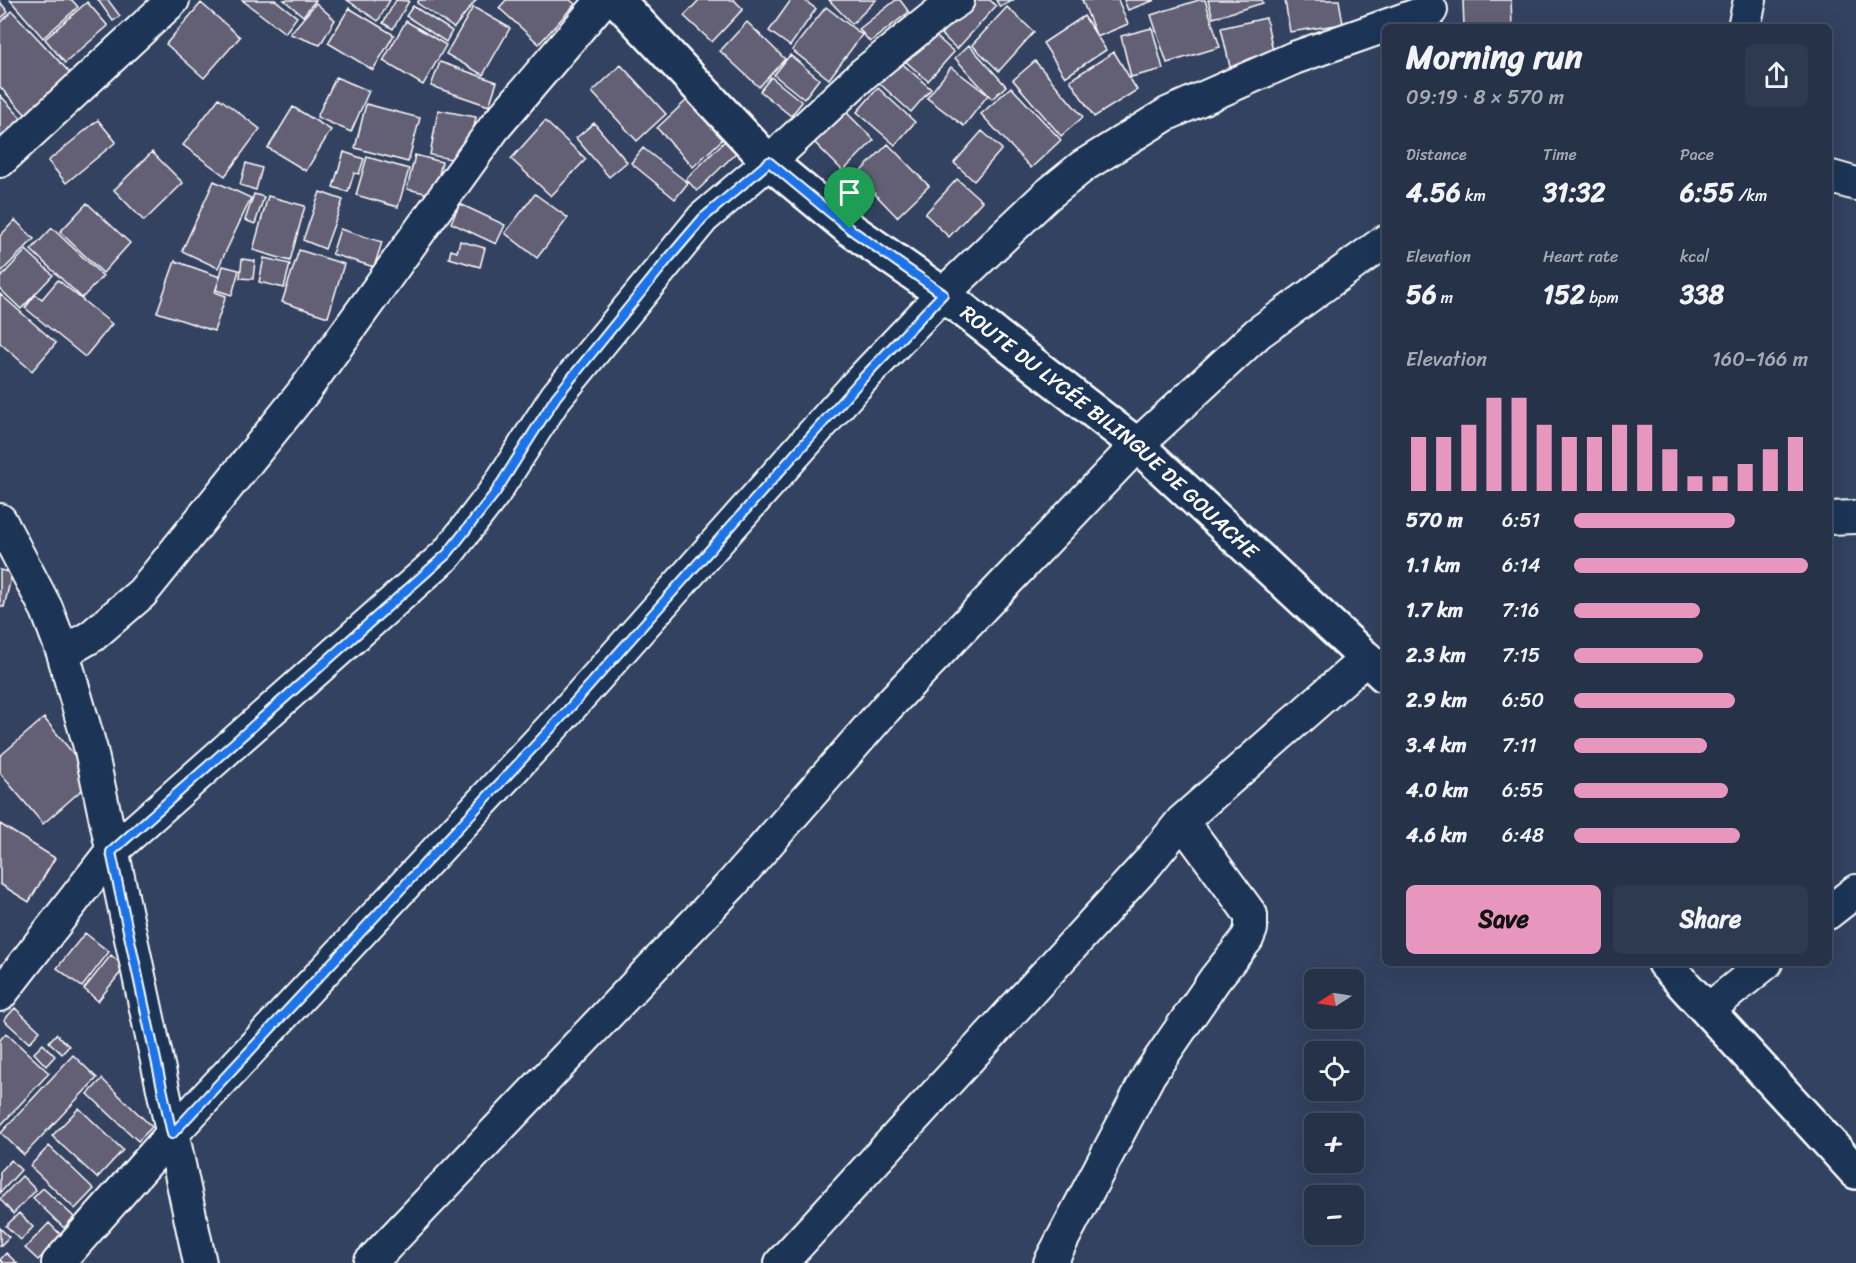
<!DOCTYPE html>
<html lang="en">
<head>
<meta charset="utf-8">
<style>
	body { margin:0; font-family:Sriracha,sans-serif; background:#2e3a4f; color:#f1f3f6; height:100vh; display:flex; flex-direction:column; font-size:22px; white-space:nowrap }
	* { box-sizing:border-box; margin:0 }
	p { font-size:20px; color:#a4aab4 }
	.icon { flex:none; width:33px; height:33px; fill:none; stroke:currentColor; stroke-width:2; stroke-linecap:round; stroke-linejoin:round }
	.map { position:relative; flex:1; overflow:hidden }
	.sheet { position:absolute; left:1382px; top:24px; width:450px; height:942px; display:flex; flex-direction:column; background:#263248; border-radius:9px; box-shadow:0 6px 24px #0002,0 0 0 2px #424d60 }
	.sheet>* { flex:none }
	.needle { width:39px; rotate:258deg }
	.controls { position:absolute; left:1304px; top:969px; display:grid; gap:12px }
	.controls a { display:grid; place-items:center; width:60px; height:60px; border-radius:9px; background:#263248; box-shadow:0 6px 24px #0002,0 0 0 2px #424d60; font-size:30px }
	.pin { position:absolute; display:grid; place-items:center; width:51px; height:51px; color:#fff; margin:-62px -26px; border-radius:50% 50% 50% 0; rotate:-45deg; box-shadow:0 0 6px #0007 }
	.pin .icon { rotate:45deg }
	.round { display:grid; place-items:center; flex:none; width:63px; height:63px; border-radius:9px; background:#2e3a4f }
	.overview { display:flex; align-items:center; justify-content:space-between; height:102px; padding:0 24px }
	h1 { font-size:33px; font-weight:800; line-height:45px }
	.figures { display:grid; grid-template-columns:repeat(3,1fr); gap:9px; height:102px; padding:6px 24px }
	.figures div { display:grid; align-content:center }
	.figures b { font-size:26px; font-weight:800 }
	.figures small { font-size:16px; font-weight:400 }
	.figures p { font-size:16px }
	.chart { height:168px; padding:12px 24px }
	.chart p { display:flex; justify-content:space-between }
	.chart svg { width:100%; height:108px; margin-top:6px; stroke:#e797bd; stroke-width:6 }
	.button { display:flex; gap:12px; margin-top:auto; padding:12px 24px }
	.button a { flex:1; height:69px; border-radius:9px; background:#e797bd; color:#111; font-size:24px; font-weight:800; line-height:69px; text-align:center }
	.button a+a { background:#2e3a4f; color:#f1f3f6 }
	ul { padding:0 24px; list-style:none; font-size:20px }
	li { display:grid; grid-template-columns:96px 72px 1fr; align-items:center; height:45px }
	li i { height:15px; border-radius:8px; background:#e797bd }
	.map>svg:first-child { display:block }
	.building { fill:#645f74; stroke:#fff; stroke-width:1.5 }
	.lines { fill:none; stroke-linecap:round; stroke-linejoin:round }
	.minor-casing { stroke:#fff; stroke-width:36 }
	.tertiary-casing { stroke:#fff; stroke-width:38 }
	.minor { stroke:#1d3557; stroke-width:32 }
	.tertiary { stroke:#1d3557; stroke-width:33 }
	.route-casing { stroke:#fff; stroke-width:12 }
	.route { stroke:#1a73e8; stroke-width:8 }
	.labels { text-anchor:middle; dominant-baseline:central; stroke-width:4.5; stroke-linejoin:round; paint-order:stroke }
	.street-label { font-size:21px; fill:#fff; stroke:#1d3557 }
</style>
</head>
<body>
<div class="map">
<svg width="1856" height="1263" viewBox="0 0 1856 1263">
	<rect width="100%" height="100%" fill="#324260"/>
	<filter id="ink" filterUnits="userSpaceOnUse"><feTurbulence type="fractalNoise" baseFrequency=".0167" numOctaves="2"/><feDisplacementMap in="SourceGraphic" scale="12" xChannelSelector="R" yChannelSelector="G"/><feConvolveMatrix kernelMatrix="1 2 1 2 8 2 1 2 1" color-interpolation-filters="sRGB"/></filter>
	<g filter="url(#ink)">
		<path class="building" d="M10 0H72L78 7 43 38Z
			M98 0H108L120 16 113 21Z
			M242 0H275L297 17 285 33Z
			M284 0H316L303 16Z
			M347 0H390L378 21Z
			M396 0 409 1 393 29 383 23Z
			M419 0H476L454 28 417 3Z
			M506 0H570L575 4 539 44 499 8Z
			M699 0H734L743 9 712 42 684 16Z
			M791 0H804L816 9 790 46 769 31Z
			M829 0H876L852 24Z
			M896 0H900L909 12 870 42 859 29Z
			M971 0H990L996 6 957 49 941 34Z
			M996 0H1014L1000 7Z
			M1082 0H1118L1128 24 1097 37Z
			M1124 0H1155L1128 10Z
			M1199 0H1205L1220 47 1167 63 1151 15Z
			M1208 0H1262L1263 3 1213 18Z
			M1285 0H1339L1343 24 1290 32Z
			M1463 0H1511L1512 27H1464Z
			M0 2 8 12 0 19Z
			M87 2 108 26 65 63 45 39Z
			M201 3 240 37 204 78 166 44Z
			M316 3 335 20 320 45 290 34Z
			M413 6 452 31 446 42 406 16Z
			M473 7 510 28 483 75 446 54Z
			M826 7 862 35 829 79 792 50Z
			M1007 7 1034 32 999 71 972 45Z
			M349 8 394 35 373 70 328 43Z
			M12 11 71 74 26 115 0 87V23Z
			M1084 16 1106 50 1065 77 1043 43Z
			M1266 18 1275 60 1231 71 1221 28Z
			M406 21 446 45 423 85 383 61Z
			M747 22 785 59 759 87 720 51Z
			M1152 28 1163 69 1131 77 1121 36Z
			M930 31 954 52 928 81 904 60Z
			M969 45 1006 86 992 99 955 58Z
			M1114 52 1137 90 1094 117 1070 80Z
			M790 55 819 79 804 99 774 75Z
			M898 60 931 89 911 112 879 83Z
			M1035 61 1083 117 1061 136 1013 80Z
			M440 62 497 82 489 106 431 86Z
			M621 65 666 114 637 141 592 92Z
			M951 67 988 95 964 126 927 98Z
			M336 77 369 91 351 132 317 117Z
			M771 77 802 102 791 116 760 91Z
			M1011 87 1061 140 1031 168 981 114Z
			M878 88 915 122 895 145 857 112Z
			M0 95 24 121 0 143Z
			M219 98 260 129 225 176 183 145Z
			M689 98 725 137 693 167 657 128Z
			M366 104 420 118 408 162 355 148Z
			M293 107 331 130 306 171 268 148Z
			M841 107 874 140 843 171 810 138Z
			M438 110 476 117 467 162 430 155Z
			M98 120 116 142 66 183 48 161Z
			M545 121 586 159 551 196 511 159Z
			M594 123 627 162 609 177 576 138Z
			M982 131 1002 149 974 181 954 163Z
			M732 134 743 146 697 191 686 179Z
			M888 144 929 186 897 217 857 175Z
			M643 148 688 183 675 199 631 163Z
			M152 152 183 183 144 221 114 190Z
			M344 152 364 159 359 174 354 173 348 192 333 187Z
			M415 155 442 162 434 195 407 189Z
			M367 157 409 169 398 207 356 195Z
			M246 163 262 168 256 190 240 185Z
			M957 179 982 201 949 237 925 214Z
			M214 181 251 198 218 268 182 251Z
			M320 192 343 200 325 249 303 240Z
			M254 194 264 197 255 224 245 220Z
			M535 194 568 218 537 258 505 233Z
			M268 196 305 206 290 261 253 250Z
			M87 203 130 243 103 273 60 232Z
			M460 204 505 225 496 244 451 223Z
			M15 220 34 239 0 273V236Z
			M52 228 103 276 82 298 31 250Z
			M340 229 382 242 374 267 332 254Z
			M460 241 485 248 480 267 449 258 451 250 457 252Z
			M26 250 53 275 21 309 0 289V278Z
			M299 250 344 264 328 317 282 302Z
			M264 258 290 264 284 288 259 282Z
			M242 259 255 261 253 279 240 278Z
			M175 261 220 277 215 292 226 296 214 331 157 312Z
			M223 266 239 270 232 295 216 290Z
			M58 280 112 324 85 357 25 308 35 295 42 299Z
			M0 294 56 343 32 371 0 343Z
			M0 570 12 573 4 607 0 606Z
			M44 718 94 779 43 824 0 773V756Z
			M0 824 55 858 29 902 0 884Z
			M85 933 109 952 82 987 57 968Z
			M111 955 125 967 98 1001 84 989Z
			M15 1008 40 1031 29 1043 4 1020Z
			M6 1033 49 1073 0 1126V1040Z
			M56 1034 69 1046 62 1054 49 1042Z
			M43 1044 55 1056 46 1066 34 1053Z
			M73 1055 97 1078 24 1155 1 1133Z
			M102 1079 152 1127 138 1141 88 1094Z
			M79 1108 123 1150 97 1178 52 1136Z
			M49 1146 94 1189 75 1209 30 1166Z
			M11 1160 21 1170 0 1193V1172Z
			M22 1176 36 1190 13 1214 0 1199Z
			M43 1188 74 1217 64 1228 33 1198Z
			M19 1213 33 1227 21 1240 6 1226Z
			M49 1223 62 1236 38 1260 25 1248Z
			M0 1228 9 1237 0 1246Z
			M6 1253 17 1263H3L0 1260Z"/>
		<g class="lines">
			<defs>
				<path id="minor" d="M1744 27 1750 0
					M0 161 173 0
					M1828 176 1856 184
					M1828 518 1856 517
					M0 520 47 610 63 653 91 750 200 1263
					M63 653 92 636 142 593 305 390 494 128 603 0
					M1828 913 1856 891
					M0 995 111 852 447 554 494 493 556 397 703 218 769 162 863 74 941 11 958 0
					M1709 1009 1766 963
					M58 1263 172 1134 557 722 860 381 943 294 1046 196 1083 166 1167 114 1294 58 1431 10
					M370 1263 732 884 886 708 1137 445 1258 333 1384 242
					M781 1263 1147 864 1182 821 1367 658
					M1050 1263 1149 1075 1215 979 1247 939 1251 929V915L1182 821"/>
				<g id="tertiary">
					<path id="s1" d="M617 0 769 162 850 229 943 294 1137 445 1384 675"/>
					<path d="M1664 963 1856 1172"/>
				</g>
			</defs>
			<use href="#minor" class="minor-casing"/>
			<use href="#tertiary" class="tertiary-casing"/>
			<use href="#minor" class="minor"/>
			<use href="#tertiary" class="tertiary"/>
		</g>
	</g>
	<g class="lines" filter="url(#ink)">
		<defs>
			<path id="route" d="M769 162 850 229 943 294 860 381 557 722 172 1134 111 852 447 554 495 493 556 397 668 259 703 218Z"/>
		</defs>
		<use href="#route" class="route-casing"/>
		<use href="#route" class="route"/>
	</g>
	<g class="labels">
		<g class="street-label">
			<text stroke="none"><textPath href="#s1" startOffset="657">ROUTE DU LYCÉE BILINGUE DE GOUACHE</textPath></text>
		</g>
	</g>
</svg>
<div class="controls">
<a><svg class="needle" viewBox="-14 -14 28 28"><path d="M0-13l5 13h-10z" fill="#e53935"/><path d="M0 13l5-13h-10z" fill="#a4aab4"/></svg></a>
<a><svg class="icon" aria-label="locate" viewBox="0 0 24 24"><circle cx="12" cy="12" r="6"/><path d="M12 2v4M12 18v4M2 12h4M18 12h4"/></svg></a>
<a>+</a>
<a>−</a>
</div>
<div class="pin" style="left:850px;top:229px;background:#1e9e55"><svg class="icon" aria-label="arrive" viewBox="0 0 24 24"><path d="M6 21V4h12l-3 4 3 4H6"/></svg></div>
<section class="sheet">
<div class="overview"><div><h1>Morning run</h1><p>09:19 · 8 × 570 m</p></div><a class="round"><svg class="icon" aria-label="share" viewBox="0 0 24 24"><path d="M12 15V3M7 8l5-5 5 5M5 13v7h14v-7"/></svg></a></div>
<div class="figures">
<div><p>Distance</p><b>4.56<small> km</small></b></div>
<div><p>Time</p><b>31:32</b></div>
<div><p>Pace</p><b>6:55<small> /km</small></b></div>
</div>
<div class="figures">
<div><p>Elevation</p><b>56<small> m</small></b></div>
<div><p>Heart rate</p><b>152<small> bpm</small></b></div>
<div><p>kcal</p><b>338</b></div>
</div>
<div class="chart"><p><span>Elevation</span>160–166 m</p>
<svg viewBox="0 0 160 44" preserveAspectRatio="none"><path d="M5 44V22M15 44V22M25 44V17M35 44V6M45 44V6M55 44V17M65 44V22M75 44V22M85 44V17M95 44V17M105 44V27M115 44V38M125 44V38M135 44V33M145 44V27M155 44V22"/></svg>
</div>
<ul>
<li><b>570 m</b>6:51<i style="width:69%"></i></li>
<li><b>1.1 km</b>6:14<i style="width:100%"></i></li>
<li><b>1.7 km</b>7:16<i style="width:54%"></i></li>
<li><b>2.3 km</b>7:15<i style="width:55%"></i></li>
<li><b>2.9 km</b>6:50<i style="width:69%"></i></li>
<li><b>3.4 km</b>7:11<i style="width:57%"></i></li>
<li><b>4.0 km</b>6:55<i style="width:66%"></i></li>
<li><b>4.6 km</b>6:48<i style="width:71%"></i></li>
</ul>
<div class="button"><a>Save</a><a>Share</a></div>
</section>
</div>
</body>
</html>
